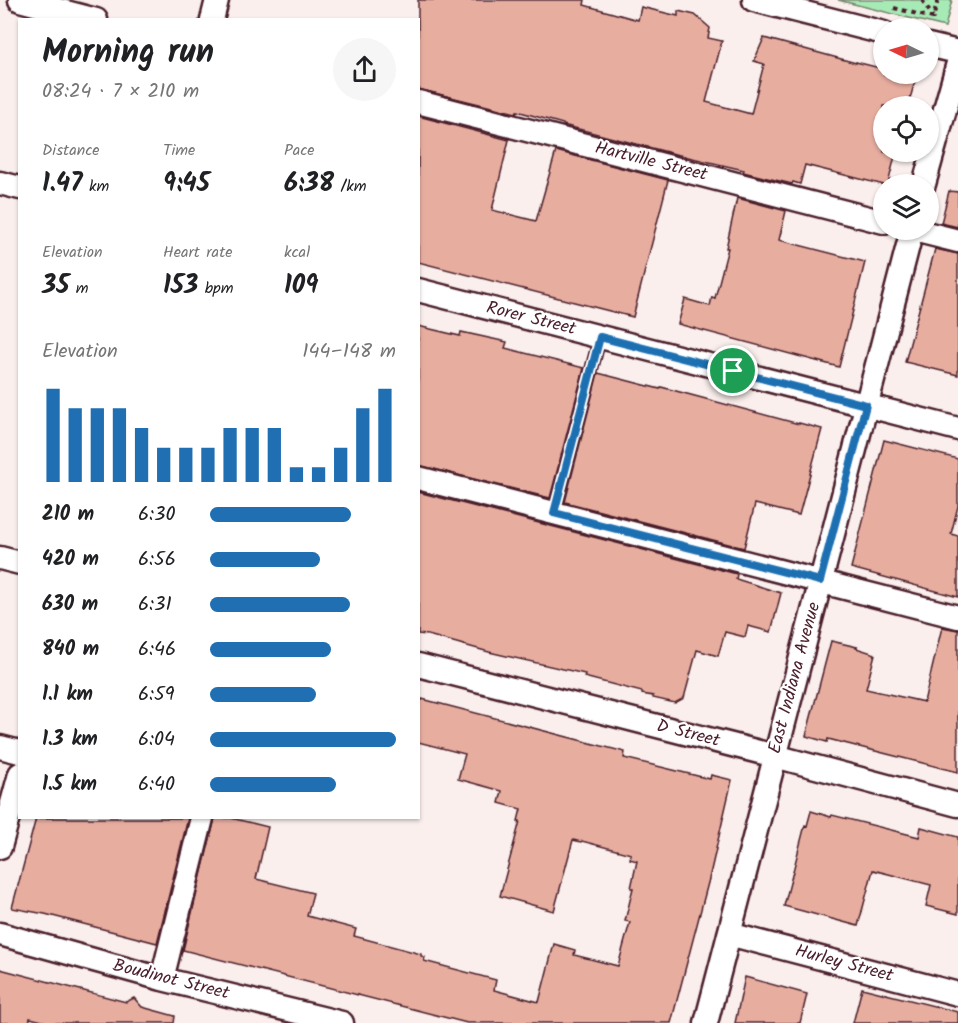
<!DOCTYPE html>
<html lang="en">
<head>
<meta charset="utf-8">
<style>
	body { margin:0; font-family:Kalam,sans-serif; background:#f6f6f6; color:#202124; height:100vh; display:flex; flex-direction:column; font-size:22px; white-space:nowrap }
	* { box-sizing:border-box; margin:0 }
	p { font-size:20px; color:#757577 }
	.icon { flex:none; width:33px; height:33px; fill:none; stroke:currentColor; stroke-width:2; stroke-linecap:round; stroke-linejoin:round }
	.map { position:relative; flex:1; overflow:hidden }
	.panel { position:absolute; left:18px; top:18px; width:402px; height:801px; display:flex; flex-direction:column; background:#fff; border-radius:0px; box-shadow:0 2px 4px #0004 }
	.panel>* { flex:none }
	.needle { width:39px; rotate:275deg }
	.buttons { position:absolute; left:873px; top:18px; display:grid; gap:12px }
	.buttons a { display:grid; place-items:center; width:66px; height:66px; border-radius:50%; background:#fff; box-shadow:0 2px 4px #0004; font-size:30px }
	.pin { position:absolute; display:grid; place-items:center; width:51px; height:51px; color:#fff; margin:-26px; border:3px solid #fff; border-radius:50%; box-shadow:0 2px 6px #0007 }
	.round { display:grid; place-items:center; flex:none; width:63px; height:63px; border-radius:32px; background:#f6f6f6 }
	.headline { display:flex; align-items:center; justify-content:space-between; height:102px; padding:0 24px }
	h1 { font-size:33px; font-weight:700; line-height:45px }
	.stats { display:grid; grid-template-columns:repeat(3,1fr); gap:9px; height:102px; padding:6px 24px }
	.stats div { display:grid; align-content:center }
	.stats b { font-size:26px; font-weight:700 }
	.stats small { font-size:16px; font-weight:400 }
	.stats p { font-size:16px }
	.chart { height:168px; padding:12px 24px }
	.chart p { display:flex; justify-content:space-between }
	.chart svg { width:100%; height:108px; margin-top:6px; stroke:#1f6fb2; stroke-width:6 }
	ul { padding:0 24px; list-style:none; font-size:20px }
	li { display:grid; grid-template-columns:96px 72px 1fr; align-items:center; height:45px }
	li i { height:15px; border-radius:8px; background:#1f6fb2 }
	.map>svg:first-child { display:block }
	.green { fill:#a6ebb6; stroke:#788570; stroke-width:1.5 }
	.building { fill:#e7aea0; stroke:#4a1f2b; stroke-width:1.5 }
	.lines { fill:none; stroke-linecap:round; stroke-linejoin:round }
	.service-casing { stroke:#4a1f2b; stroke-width:15 }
	.minor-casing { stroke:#4a1f2b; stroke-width:27 }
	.path { stroke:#4a1f2b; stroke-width:4; stroke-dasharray:4.5 4.5; stroke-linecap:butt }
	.service { stroke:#fff; stroke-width:10 }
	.minor { stroke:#fff; stroke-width:22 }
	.route-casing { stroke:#fff; stroke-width:12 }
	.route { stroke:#1f6fb2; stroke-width:8 }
	.labels { text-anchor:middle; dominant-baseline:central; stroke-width:4.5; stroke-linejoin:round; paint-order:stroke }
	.street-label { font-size:18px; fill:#4a1f2b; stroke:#fff }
</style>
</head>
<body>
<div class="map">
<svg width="958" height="1023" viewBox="0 0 958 1023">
	<rect width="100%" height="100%" fill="#faefec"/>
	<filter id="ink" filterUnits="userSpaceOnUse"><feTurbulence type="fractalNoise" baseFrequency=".0167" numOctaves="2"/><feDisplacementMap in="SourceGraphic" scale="12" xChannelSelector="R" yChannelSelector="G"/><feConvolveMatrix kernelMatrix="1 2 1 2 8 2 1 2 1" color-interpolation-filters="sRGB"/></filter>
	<g filter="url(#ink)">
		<path class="green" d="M838 0H952L945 27Z"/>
		<path class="building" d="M418 0H585L584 5 638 20 641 7 678 16V11L695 15 710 28 708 38 722 41 706 102 751 114 764 64 754 61 764 38 856 63V62L884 69V74H917L908 106H884V152H896L888 184 884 185 805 165 800 184 793 182 792 184 743 172 744 170 675 154 563 125V124L517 111 516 113 418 89Z
			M418 116 509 140 492 210 536 221 556 151 668 180 633 317 418 262Z
			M949 191 958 192V227L941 223Z
			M737 198 786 211 779 240 865 262 839 367 678 324 685 299 710 306 712 297 715 298 728 248H726Z
			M935 249 958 254V375L905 362Z
			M418 326 460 336 461 332 507 342 505 348 584 368 550 498 418 465Z
			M598 373 660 389 661 387 799 424V423L822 429 799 515 755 504 744 548 565 502Z
			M884 440 958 459V506L951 534 958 536V597L851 568Z
			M418 492 737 574 736 579 781 593 771 632 748 626 745 637 725 632 718 656 697 650 684 698 675 703 653 698V696L642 694V692L584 677 585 674 489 652 428 635 418 634Z
			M942 627 958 630V772L828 739 827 742 806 736 831 641 857 647 856 648 875 654 866 689 924 702Z
			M418 699 422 700V699L625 752 624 758 710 779 711 775 732 780 709 879 671 1023H467L183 950 215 818H231L268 827 256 879 313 893 307 916 356 929 354 936 421 954V956L425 957 424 961 496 980 494 990 539 1002 554 944 575 950 574 955 618 966 630 922 625 921 633 888H631L637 861 630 859 631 854 582 841 581 842 573 840 554 911 500 896 520 821H518L521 809 499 803 502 791 458 779 465 754 418 742Z
			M811 811 831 817 832 815 919 837 921 827 958 837V914L926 906 931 885 873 870 858 926 784 906 805 825 807 826Z
			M36 818H188L157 943 45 914 12 908Z
			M0 969 126 1002 134 998 142 1007 175 1016 174 1023H50L30 1018 29 1023H0Z
			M745 977 807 994 800 1023H735Z
			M862 988 958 1012V1023H853Z"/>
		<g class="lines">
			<defs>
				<path id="service" d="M554 513 600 337"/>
				<path id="minor" d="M20 0 96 20
					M754 0 884 33
					M212 20 217 0
					M928 45 958 52
					M418 102 884 222
					M0 183 20 188
					M924 184 958 63
					M914 230 958 241
					M418 290 958 429
					M418 478 958 617
					M0 558 20 563
					M418 665 775 756 958 805
					M0 747 20 752
					M0 847 20 774
					M0 934 162 979 342 1023
					M729 934 958 994
					M162 979 202 818
					M706 1023 912 230"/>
			</defs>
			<use href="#service" class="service-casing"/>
			<use href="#minor" class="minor-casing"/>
			<path class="path" d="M922 0 933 17
				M894 8 933 18 938 0"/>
			<use href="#service" class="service"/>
			<use href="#minor" class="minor"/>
		</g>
	</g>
	<g class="lines" filter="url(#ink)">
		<defs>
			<path id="route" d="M600 337 866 405 820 581 554 513Z"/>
		</defs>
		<use href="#route" class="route-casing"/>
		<use href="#route" class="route"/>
	</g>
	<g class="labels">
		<g class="street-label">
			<text transform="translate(651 162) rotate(14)">Hartville Street</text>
			<text transform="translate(531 319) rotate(14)">Rorer Street</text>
			<text transform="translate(795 678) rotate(-75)">East Indiana Avenue</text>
			<text transform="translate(688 734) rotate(14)">D Street</text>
			<text transform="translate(844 964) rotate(15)">Hurley Street</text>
			<text transform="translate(171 980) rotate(14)">Boudinot Street</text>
		</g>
	</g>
</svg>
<div class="buttons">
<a><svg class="needle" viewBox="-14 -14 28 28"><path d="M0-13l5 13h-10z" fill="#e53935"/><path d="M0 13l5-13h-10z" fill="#757577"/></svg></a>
<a><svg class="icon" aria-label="locate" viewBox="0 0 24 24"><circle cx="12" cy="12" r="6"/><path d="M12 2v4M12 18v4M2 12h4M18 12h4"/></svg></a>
<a><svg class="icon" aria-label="layers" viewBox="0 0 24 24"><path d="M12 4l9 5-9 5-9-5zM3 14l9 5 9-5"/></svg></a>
</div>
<div class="pin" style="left:733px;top:371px;background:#1e9e55"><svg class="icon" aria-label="arrive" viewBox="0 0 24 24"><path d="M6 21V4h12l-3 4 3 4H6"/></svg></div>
<section class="panel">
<div class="headline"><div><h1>Morning run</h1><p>08:24 · 7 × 210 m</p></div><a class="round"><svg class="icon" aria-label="share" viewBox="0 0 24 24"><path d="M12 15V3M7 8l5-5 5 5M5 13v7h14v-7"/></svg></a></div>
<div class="stats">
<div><p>Distance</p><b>1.47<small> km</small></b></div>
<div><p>Time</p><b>9:45</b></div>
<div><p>Pace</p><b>6:38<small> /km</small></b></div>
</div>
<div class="stats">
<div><p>Elevation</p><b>35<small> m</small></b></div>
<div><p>Heart rate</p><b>153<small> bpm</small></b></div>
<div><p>kcal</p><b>109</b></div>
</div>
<div class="chart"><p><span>Elevation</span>144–148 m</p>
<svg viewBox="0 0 160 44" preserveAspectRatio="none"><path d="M5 44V6M15 44V14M25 44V14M35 44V14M45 44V22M55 44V30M65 44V30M75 44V30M85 44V22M95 44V22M105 44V22M115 44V38M125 44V38M135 44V30M145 44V14M155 44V6"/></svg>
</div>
<ul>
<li><b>210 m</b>6:30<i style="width:76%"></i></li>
<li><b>420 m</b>6:56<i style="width:59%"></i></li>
<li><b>630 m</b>6:31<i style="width:75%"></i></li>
<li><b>840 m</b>6:46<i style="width:65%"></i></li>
<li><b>1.1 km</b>6:59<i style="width:57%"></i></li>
<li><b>1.3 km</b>6:04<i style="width:100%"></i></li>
<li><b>1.5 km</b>6:40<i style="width:68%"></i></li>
</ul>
</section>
</div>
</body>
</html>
